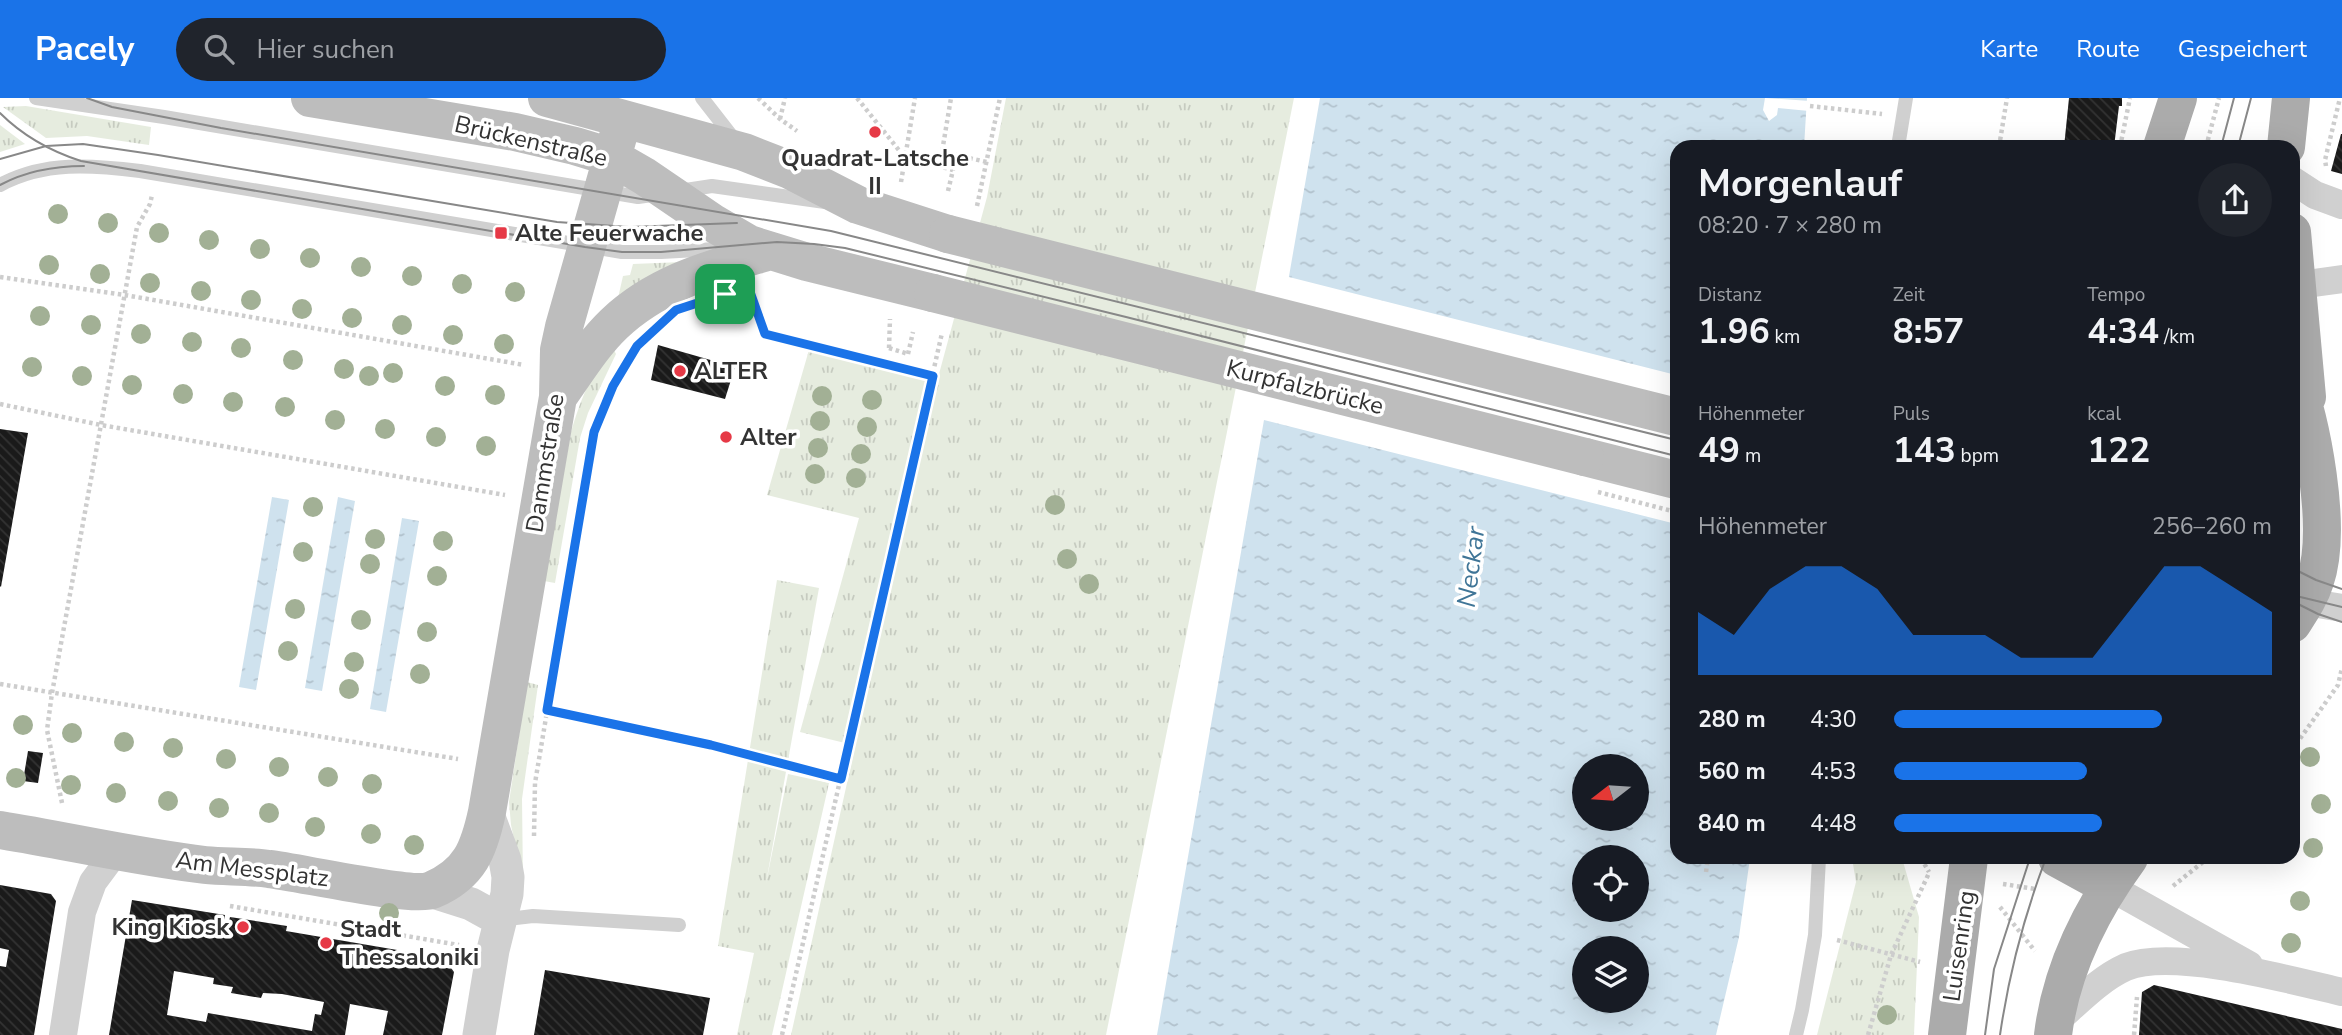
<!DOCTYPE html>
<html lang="de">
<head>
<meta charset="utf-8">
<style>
	body { margin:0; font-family:"Nunito Sans",sans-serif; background:#20242c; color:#f1f3f6; height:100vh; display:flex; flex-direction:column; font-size:26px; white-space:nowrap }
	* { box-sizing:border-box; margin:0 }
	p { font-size:23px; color:#9ea1a6 }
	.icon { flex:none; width:38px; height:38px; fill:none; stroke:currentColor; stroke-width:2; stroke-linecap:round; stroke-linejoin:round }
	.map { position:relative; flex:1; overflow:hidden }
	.panel { position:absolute; left:1670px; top:42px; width:630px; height:724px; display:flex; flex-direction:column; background:#171b24; border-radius:21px; box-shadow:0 7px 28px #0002 }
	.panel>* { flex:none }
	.needle { width:46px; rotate:253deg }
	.tools { position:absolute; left:1572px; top:656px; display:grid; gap:14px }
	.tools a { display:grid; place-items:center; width:77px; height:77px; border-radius:50%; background:#171b24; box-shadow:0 7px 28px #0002; font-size:35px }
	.pin { position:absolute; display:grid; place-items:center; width:60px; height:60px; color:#fff; margin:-30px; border-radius:14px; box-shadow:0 4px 10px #0006 }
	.round { display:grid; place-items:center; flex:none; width:74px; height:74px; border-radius:37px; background:#20242c }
	.headline { display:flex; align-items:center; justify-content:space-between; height:119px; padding:0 28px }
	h1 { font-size:38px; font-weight:700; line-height:52px }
	.stats { display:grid; grid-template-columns:repeat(3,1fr); gap:10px; height:119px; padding:7px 28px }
	.stats div { display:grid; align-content:center }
	.stats b { font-size:35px; font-weight:700 }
	.stats small { font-size:19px; font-weight:400 }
	.stats p { font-size:19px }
	.chart { height:196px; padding:14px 28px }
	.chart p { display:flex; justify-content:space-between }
	.chart svg { width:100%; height:126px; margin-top:7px; fill:#1a73e8; opacity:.7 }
	ul { padding:0 28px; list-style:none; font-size:23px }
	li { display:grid; grid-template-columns:112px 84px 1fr; align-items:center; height:52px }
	li i { height:18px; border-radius:9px; background:#1a73e8 }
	header { display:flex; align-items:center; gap:42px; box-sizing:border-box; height:98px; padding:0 35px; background:#1a73e8; color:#fff }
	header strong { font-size:33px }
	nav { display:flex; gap:38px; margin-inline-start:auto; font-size:24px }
	.search { width:490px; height:63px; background:#20242c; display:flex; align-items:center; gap:18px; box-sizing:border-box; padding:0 24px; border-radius:38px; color:#9ea1a6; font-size:26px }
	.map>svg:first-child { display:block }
	.grass { fill:url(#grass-tufts) }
	.water { fill:url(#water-ripples); fill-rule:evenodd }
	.pier { fill:#fff }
	.building { fill:url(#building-back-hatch); fill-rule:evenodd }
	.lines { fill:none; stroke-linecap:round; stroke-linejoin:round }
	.path { stroke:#cdcdcd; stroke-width:4.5; stroke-dasharray:3.5 3.5; stroke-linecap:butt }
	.service { stroke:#d0d0d0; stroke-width:14 }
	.minor { stroke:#d0d0d0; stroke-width:28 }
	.tertiary { stroke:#d0d0d0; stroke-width:33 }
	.secondary { stroke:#bdbdbd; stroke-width:38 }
	.primary { stroke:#ababab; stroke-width:38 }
	.tram { stroke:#888; stroke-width:2 }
	.path-bridge { stroke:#cdcdcd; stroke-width:4.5; stroke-dasharray:3.5 3.5; stroke-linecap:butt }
	.secondary-bridge { stroke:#bdbdbd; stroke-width:38 }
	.tree { fill:#a2b095 }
	.route-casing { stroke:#fff; stroke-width:14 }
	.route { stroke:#1a73e8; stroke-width:9 }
	.poi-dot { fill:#e63946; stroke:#fff; stroke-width:2.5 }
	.labels { text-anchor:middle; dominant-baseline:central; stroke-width:7; stroke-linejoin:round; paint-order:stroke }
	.street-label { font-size:24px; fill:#333; stroke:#fff }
	.poi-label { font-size:24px; font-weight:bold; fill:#333; stroke:#fff; text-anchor:start }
	.water-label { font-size:26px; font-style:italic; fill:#3f7597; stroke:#fff }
</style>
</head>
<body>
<header>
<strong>Pacely</strong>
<div class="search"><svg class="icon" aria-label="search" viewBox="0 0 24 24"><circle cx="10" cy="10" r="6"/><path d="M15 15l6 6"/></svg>Hier suchen</div>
<nav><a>Karte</a><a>Route</a><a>Gespeichert</a></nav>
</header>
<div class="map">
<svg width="2342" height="937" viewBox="0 0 2342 937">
	<defs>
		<pattern id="grass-tufts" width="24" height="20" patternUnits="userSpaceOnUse" patternTransform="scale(1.75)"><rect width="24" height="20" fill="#e6ecdf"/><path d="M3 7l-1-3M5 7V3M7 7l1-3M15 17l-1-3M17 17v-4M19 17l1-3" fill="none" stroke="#c6cbc0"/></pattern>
		<pattern id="water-ripples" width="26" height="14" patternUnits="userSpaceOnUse" patternTransform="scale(1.75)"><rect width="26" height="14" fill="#cfe2ee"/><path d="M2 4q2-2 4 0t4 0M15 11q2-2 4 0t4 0" fill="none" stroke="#b2c2cd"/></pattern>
		<pattern id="building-back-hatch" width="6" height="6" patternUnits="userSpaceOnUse" patternTransform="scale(1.75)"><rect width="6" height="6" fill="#1a1a1a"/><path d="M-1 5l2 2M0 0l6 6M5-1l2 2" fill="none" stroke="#333"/></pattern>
	</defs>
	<rect width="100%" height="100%" fill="#fff"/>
	<path class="grass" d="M1006 0H1294L1106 937H791L933 298 987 99Z
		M26 8 151 29 149 47 87 38 46 40 3 9Z
		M0 27 25 46 0 54Z
		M682 164 618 200 623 178 630 177 633 166Z
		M614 252 616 256 588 315 580 340 555 485 544 483 571 334C580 304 590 274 614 252Z
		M809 252 928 277 845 645 800 634 859 420 767 397Z
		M777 482 819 490 766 785 788 676 829 685 772 937H737L754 855 718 848Z
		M527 584 538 587 522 701 523 784 511 727 509 704Z
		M1852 760H1902L1919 819 1914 937H1817L1856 784Z"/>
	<path class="water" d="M1320 0H1807L1804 49H1676V760H1750L1739 839 1716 937H1157ZM1584 668H1636V721H1584ZM1584 760H1636V812H1584ZM1584 850H1636V903H1584Z
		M272 399 289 402 256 592 239 589Z
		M338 399 355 403 322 593 305 590Z
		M402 420 419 423 386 614 370 611Z"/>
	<path class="pier" d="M1765 0 1810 3 1809 13 1778 10 1777 17 1769 23 1763 12Z
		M1285 178 1676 277V426L1260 321Z"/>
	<path class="building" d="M2069 0H2122V8H2119L2114 49H2064Z
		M2341 36H2342V76L2331 73Z
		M658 247 735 269 725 301 651 282Z
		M0 331 28 335 1 489 0 488Z
		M28 653 43 655 38 685 23 683Z
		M0 787 51 796 56 803 34 937H0V868L6 869 9 852 0 850Z
		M132 802 225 817 224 822 229 823 230 819 287 828 286 833 444 860 454 874 442 937H383L388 913 350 906 345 937H109ZM174 873 214 880 213 886 233 889 231 895 261 900 263 895 282 896 324 904 321 917 315 916 312 933 208 915 206 924 167 917Z
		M545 872 710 900 703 937H534Z
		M2154 887 2342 931V937H2139L2142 894Z"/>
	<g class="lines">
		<path class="path" d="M758 0 780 21 797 33
			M857 0 906 61 930 66
			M1810 8 1882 16
			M780 21 785 0
			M1999 49 2007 0
			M2120 49 2130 0
			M2206 49 2219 0
			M942 54 987 64
			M941 60 951 0
			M2326 68 2325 62 2340 0
			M901 84 915 0
			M948 93 953 72
			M977 108 1000 0
			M0 179 125 197 524 267
			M751 196 765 236 933 278
			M889 250 890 221
			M908 256 913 234
			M0 306 101 327 505 397
			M0 586 458 661
			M547 612 711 647 841 681
			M2292 652 2338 587 2342 570
			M62 705 47 632 52 595 137 129 150 106 152 97
			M534 738 535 685 594 334 614 287
			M1769 760 1796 764
			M1921 760 1929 774
			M1706 774 1708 760
			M2003 786 2035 791
			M2173 788 2208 760
			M230 808 459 847
			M2000 809 2035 853
			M1837 842 1920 864
			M782 937 942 235
			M1868 937 1891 857 1929 775
			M2134 937 2137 899"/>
		<path class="service" d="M36 0 164 19 638 99 659 96
			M702 0 734 41
			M1898 49 1906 0
			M0 87C44 63 92 67 140 73L622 154H661L734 150
			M679 93 712 88 825 104
			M500 822 533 818 679 827
			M1796 937 1802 912 1815 837 1819 760"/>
		<path class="minor" d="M2292 82 2315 97 2342 107
			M2292 188 2342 181
			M2306 504 2342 510
			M2108 788 2249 867
			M2054 925C2076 906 2099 881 2126 869 2173 850 2291 882 2342 894
			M63 937 82 814 93 784 116 753"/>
		<path class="tertiary" d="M430 793 471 806 500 822
			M479 937 493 852 507 796 508 779 505 762 487 714"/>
		<path class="secondary" d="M310 0 515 34 575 48 611 59 644 78 713 125 749 146 807 164 933 195
			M547 0 744 54 790 72 858 107 948 136
			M558 299C576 274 592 247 614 226 658 184 714 170 770 153
			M1585 359 1676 382
			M0 732C68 743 136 759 205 767 226 769 248 768 269 771 297 774 413 800 432 792 470 776 479 751 487 714L558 299 559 252 564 229 623 21"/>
		<path class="primary" d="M2162 49 2178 0
			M2286 49 2291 0
			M2292 134 2307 299
			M2292 272C2312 323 2333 431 2315 483 2310 499 2301 512 2292 526
			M2057 760 2108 788
			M1947 937 1969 760
			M2053 937C2061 872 2091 812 2129 760"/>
		<path class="tram" d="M87 0 112 9 221 30 831 133 1676 342
			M0 15C23 38 50 53 81 63L585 149 622 154H661L777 144 814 146 845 150 1126 219 1676 358
			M2221 49 2234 0
			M2238 49 2251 0
			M0 61 46 48 83 46 158 57 557 124 629 129 737 125
			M0 87C26 73 55 68 84 68
			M2292 470 2316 482 2342 491
			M2292 497 2342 509
			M2292 503 2318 516 2342 524
			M1985 937 1994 871 2030 760
			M2000 937C2009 875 2024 818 2046 760"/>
		<path class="path-bridge" d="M930 66 953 72
			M889 250 908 256
			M1598 394 1676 414"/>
		<path class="secondary-bridge" d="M948 136 1676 319
			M933 195 1585 359"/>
	</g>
	<g class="tree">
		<circle cx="58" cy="116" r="10"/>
		<circle cx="108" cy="125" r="10"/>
		<circle cx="159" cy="135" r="10"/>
		<circle cx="209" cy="142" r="10"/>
		<circle cx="260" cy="151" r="10"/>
		<circle cx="310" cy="160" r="10"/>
		<circle cx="49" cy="167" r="10"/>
		<circle cx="361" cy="169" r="10"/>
		<circle cx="100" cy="176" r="10"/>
		<circle cx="412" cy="178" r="10"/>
		<circle cx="150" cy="185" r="10"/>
		<circle cx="462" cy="186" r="10"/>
		<circle cx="201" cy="193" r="10"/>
		<circle cx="515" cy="194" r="10"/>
		<circle cx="251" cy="202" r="10"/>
		<circle cx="302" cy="211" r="10"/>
		<circle cx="40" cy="218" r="10"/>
		<circle cx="352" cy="220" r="10"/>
		<circle cx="91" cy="227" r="10"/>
		<circle cx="402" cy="227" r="10"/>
		<circle cx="141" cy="236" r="10"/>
		<circle cx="453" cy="237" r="10"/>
		<circle cx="192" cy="244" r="10"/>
		<circle cx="504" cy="246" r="10"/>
		<circle cx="241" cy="250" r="10"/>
		<circle cx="293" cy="262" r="10"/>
		<circle cx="32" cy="269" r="10"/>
		<circle cx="344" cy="271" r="10"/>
		<circle cx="393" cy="275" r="10"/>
		<circle cx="82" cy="278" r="10"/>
		<circle cx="369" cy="278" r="10"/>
		<circle cx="132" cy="287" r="10"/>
		<circle cx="445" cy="288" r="10"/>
		<circle cx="183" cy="296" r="10"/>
		<circle cx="495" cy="297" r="10"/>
		<circle cx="822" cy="298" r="10"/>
		<circle cx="872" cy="302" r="10"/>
		<circle cx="233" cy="304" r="10"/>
		<circle cx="285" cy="309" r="10"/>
		<circle cx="335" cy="322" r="10"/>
		<circle cx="820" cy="323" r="10"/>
		<circle cx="867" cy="329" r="10"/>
		<circle cx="385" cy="331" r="10"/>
		<circle cx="436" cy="339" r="10"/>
		<circle cx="486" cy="348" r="10"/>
		<circle cx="818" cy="350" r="10"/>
		<circle cx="861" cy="356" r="10"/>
		<circle cx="815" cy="376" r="10"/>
		<circle cx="856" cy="380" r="10"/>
		<circle cx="1055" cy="407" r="10"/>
		<circle cx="313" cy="409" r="10"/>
		<circle cx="375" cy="441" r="10"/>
		<circle cx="443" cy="443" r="10"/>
		<circle cx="303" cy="454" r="10"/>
		<circle cx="1067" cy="461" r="10"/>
		<circle cx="370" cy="466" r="10"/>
		<circle cx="437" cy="478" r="10"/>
		<circle cx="1089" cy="486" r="10"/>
		<circle cx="295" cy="511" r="10"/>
		<circle cx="361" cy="522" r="10"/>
		<circle cx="427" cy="534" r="10"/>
		<circle cx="288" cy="553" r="10"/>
		<circle cx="354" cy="564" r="10"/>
		<circle cx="420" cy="576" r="10"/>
		<circle cx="349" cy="591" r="10"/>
		<circle cx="23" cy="627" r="10"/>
		<circle cx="72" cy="635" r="10"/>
		<circle cx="124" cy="644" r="10"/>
		<circle cx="173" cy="650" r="10"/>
		<circle cx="2310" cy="659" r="10"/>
		<circle cx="226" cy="661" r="10"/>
		<circle cx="279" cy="669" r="10"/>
		<circle cx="328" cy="679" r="10"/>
		<circle cx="16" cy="680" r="10"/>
		<circle cx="372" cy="686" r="10"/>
		<circle cx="71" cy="687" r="10"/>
		<circle cx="116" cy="695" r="10"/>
		<circle cx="168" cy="703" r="10"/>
		<circle cx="2321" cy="706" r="10"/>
		<circle cx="219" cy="710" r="10"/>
		<circle cx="269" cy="715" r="10"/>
		<circle cx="315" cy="729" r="10"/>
		<circle cx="371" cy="736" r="10"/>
		<circle cx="414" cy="747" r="10"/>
		<circle cx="2313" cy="750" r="10"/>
		<circle cx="2300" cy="803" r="10"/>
		<circle cx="389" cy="815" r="10"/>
		<circle cx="2291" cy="845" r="10"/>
		<circle cx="1887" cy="917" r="10"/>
	</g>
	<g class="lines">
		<defs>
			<path id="route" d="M749 191 765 236 933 278 841 681 711 647 547 612 594 334 613 288 637 248 676 212 725 196Z"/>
		</defs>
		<use href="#route" class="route-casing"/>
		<use href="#route" class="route"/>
	</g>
	<g class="poi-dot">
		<circle cx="875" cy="34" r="7"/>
		<rect x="494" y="128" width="14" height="14" rx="3.5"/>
		<circle cx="680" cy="273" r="7"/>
		<circle cx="726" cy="339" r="7"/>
		<circle cx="243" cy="829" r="7"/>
		<circle cx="326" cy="845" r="7"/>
	</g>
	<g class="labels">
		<g class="street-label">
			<text transform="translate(531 43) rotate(13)">Brückenstraße</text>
			<text transform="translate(1305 289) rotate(14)">Kurpfalzbrücke</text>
			<text transform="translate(545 365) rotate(-81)">Dammstraße</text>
			<text transform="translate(252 771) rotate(7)">Am Messplatz</text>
			<text transform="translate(1959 848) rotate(-82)">Luisenring</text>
		</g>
		<g class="poi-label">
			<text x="875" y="60" text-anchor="middle">Quadrat-Latsche<tspan x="875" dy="28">II</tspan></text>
			<text x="515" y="135">Alte Feuerwache</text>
			<text x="694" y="273">ALTER</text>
			<text x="740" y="339">Alter</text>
			<text x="229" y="829" text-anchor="end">King Kiosk</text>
			<text x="340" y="831">Stadt<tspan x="340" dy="28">Thessaloniki</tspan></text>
		</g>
		<g class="water-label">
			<text transform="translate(1471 469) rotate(-83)">Neckar</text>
		</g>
	</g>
</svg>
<div class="tools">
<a><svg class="needle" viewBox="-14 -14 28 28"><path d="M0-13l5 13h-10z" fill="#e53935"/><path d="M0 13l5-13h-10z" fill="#9ea1a6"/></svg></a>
<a><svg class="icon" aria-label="locate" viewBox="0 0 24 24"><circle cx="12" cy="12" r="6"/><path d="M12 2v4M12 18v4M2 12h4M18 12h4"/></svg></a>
<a><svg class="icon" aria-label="layers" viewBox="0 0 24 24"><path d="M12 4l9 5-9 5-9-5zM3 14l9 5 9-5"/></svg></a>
</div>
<div class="pin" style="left:725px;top:196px;background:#1e9e55"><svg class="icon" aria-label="arrive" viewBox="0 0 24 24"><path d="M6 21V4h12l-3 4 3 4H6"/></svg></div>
<section class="panel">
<div class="headline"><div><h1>Morgenlauf</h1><p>08:20 · 7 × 280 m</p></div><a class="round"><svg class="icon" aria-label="share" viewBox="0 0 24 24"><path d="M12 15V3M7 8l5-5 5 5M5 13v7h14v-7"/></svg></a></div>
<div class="stats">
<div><p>Distanz</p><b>1.96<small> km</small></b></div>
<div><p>Zeit</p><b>8:57</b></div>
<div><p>Tempo</p><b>4:34<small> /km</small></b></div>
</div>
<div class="stats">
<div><p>Höhenmeter</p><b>49<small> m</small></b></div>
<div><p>Puls</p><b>143<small> bpm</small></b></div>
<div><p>kcal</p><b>122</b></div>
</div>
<div class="chart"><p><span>Höhenmeter</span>256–260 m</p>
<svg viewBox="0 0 160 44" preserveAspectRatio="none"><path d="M0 44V22L10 30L20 14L30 6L40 6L50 14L60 30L70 30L80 30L90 38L100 38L110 38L120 22L130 6L140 6L150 14L160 22V44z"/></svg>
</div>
<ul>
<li><b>280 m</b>4:30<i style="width:71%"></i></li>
<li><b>560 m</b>4:53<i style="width:51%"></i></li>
<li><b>840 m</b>4:48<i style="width:55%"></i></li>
</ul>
</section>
</div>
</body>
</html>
